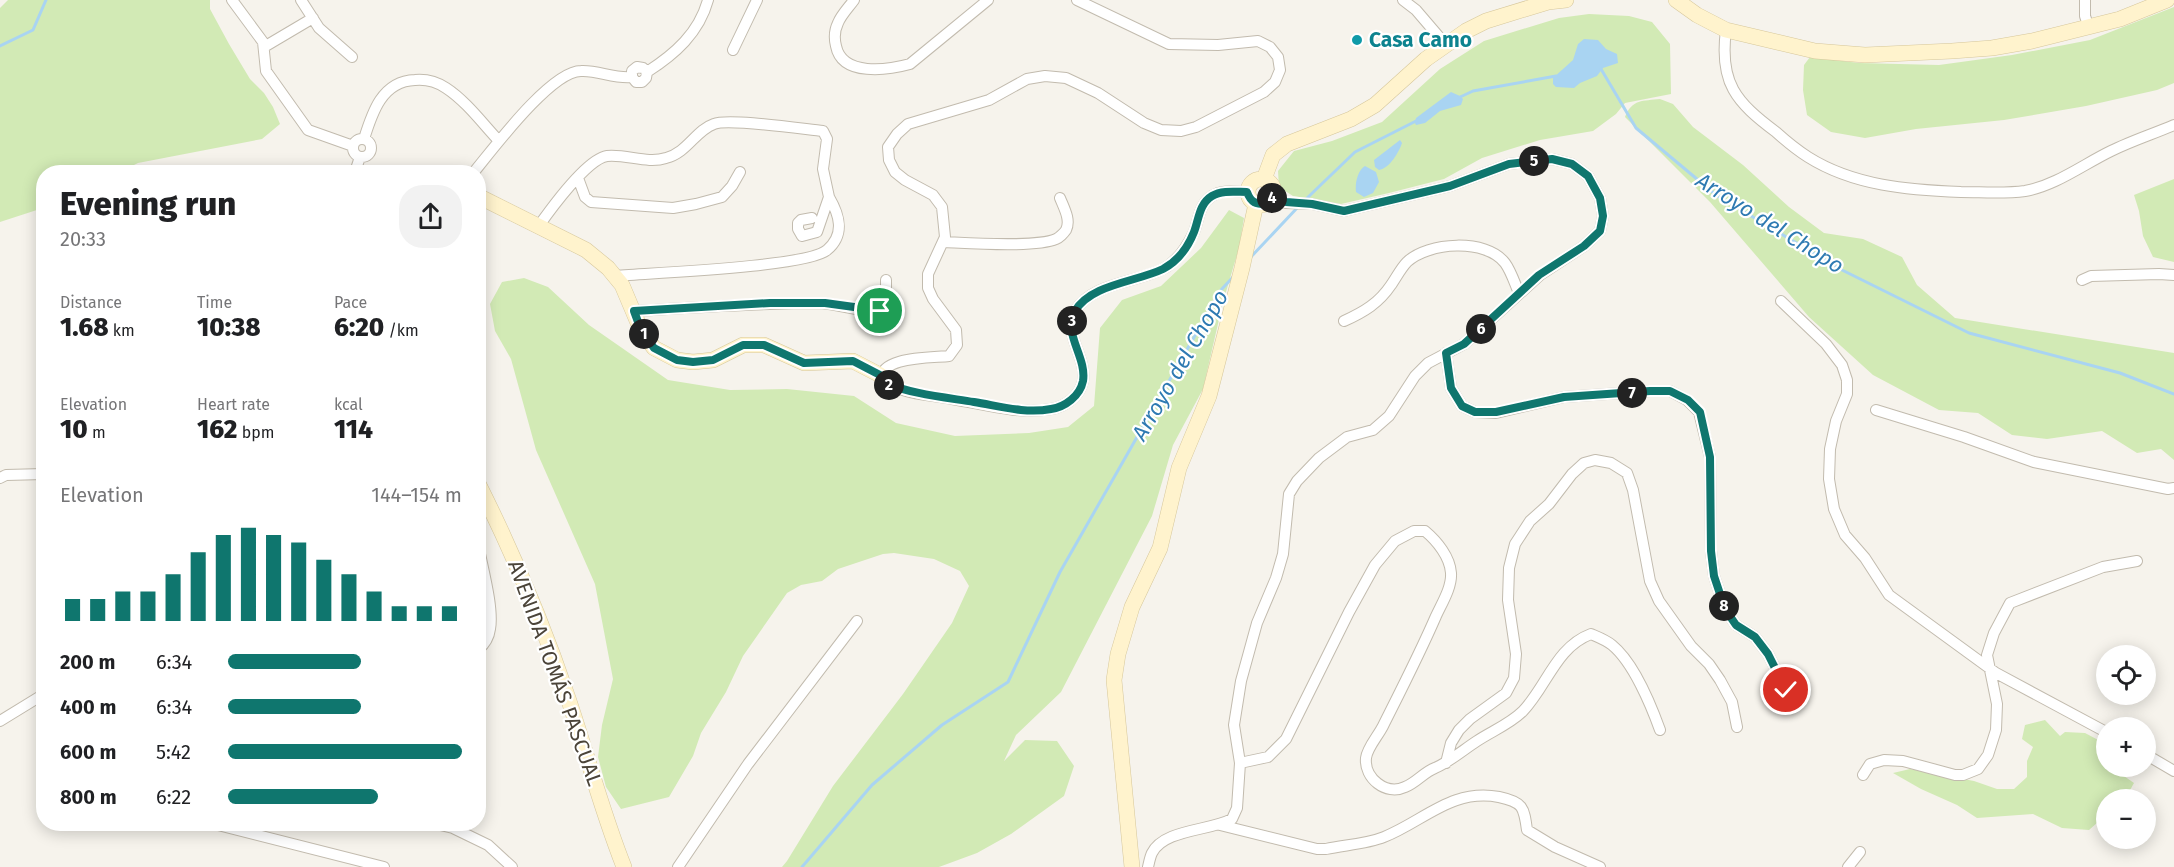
<!DOCTYPE html>
<html lang="en">
<head>
<meta charset="utf-8">
<style>
	body { margin:0; font-family:"Fira Sans",sans-serif; background:#f2f2f2; color:#202124; height:100vh; display:flex; flex-direction:column; font-size:22px; white-space:nowrap }
	* { box-sizing:border-box; margin:0 }
	p { font-size:20px; color:#757577 }
	.icon { flex:none; width:33px; height:33px; fill:none; stroke:currentColor; stroke-width:2; stroke-linecap:round; stroke-linejoin:round }
	.map { position:relative; flex:1; overflow:hidden }
	.panel { position:absolute; left:36px; top:165px; width:450px; height:666px; display:flex; flex-direction:column; background:#fff; border-radius:24px; box-shadow:0 3px 15px #0003 }
	.panel>* { flex:none }
	.tools { position:absolute; left:2096px; top:645px; display:grid; gap:12px }
	.tools a { display:grid; place-items:center; width:60px; height:60px; border-radius:50%; background:#fff; box-shadow:0 3px 15px #0003; font-size:30px }
	.pin { position:absolute; display:grid; place-items:center; width:51px; height:51px; color:#fff; margin:-26px; border:3px solid #fff; border-radius:50%; box-shadow:0 2px 6px #0007 }
	.km { position:absolute; width:30px; height:30px; margin:-15px; border-radius:50%; background:#222; color:#fff; font-size:16px; line-height:30px; text-align:center }
	.round { display:grid; place-items:center; flex:none; width:63px; height:63px; border-radius:24px; background:#f2f2f2 }
	.overview { display:flex; align-items:center; justify-content:space-between; height:102px; padding:0 24px }
	h1 { font-size:33px; font-weight:800; line-height:45px }
	.figures { display:grid; grid-template-columns:repeat(3,1fr); gap:9px; height:102px; padding:6px 24px }
	.figures div { display:grid; align-content:center }
	.figures b { font-size:26px; font-weight:800 }
	.figures small { font-size:16px; font-weight:400 }
	.figures p { font-size:16px }
	.chart { height:168px; padding:12px 24px }
	.chart p { display:flex; justify-content:space-between }
	.chart svg { width:100%; height:108px; margin-top:6px; stroke:#0f766e; stroke-width:6 }
	ul { padding:0 24px; list-style:none; font-size:20px }
	li { display:grid; grid-template-columns:96px 72px 1fr; align-items:center; height:45px }
	li i { height:15px; border-radius:8px; background:#0f766e }
	.map>svg:first-child { display:block }
	.green { fill:#d2eab5 }
	.water { fill:#a9d4f2 }
	.lines { fill:none; stroke-linecap:round; stroke-linejoin:round }
	.stream { stroke:#a9d4f2; stroke-width:3 }
	.street-casing { stroke:#c2bbae; stroke-width:12 }
	.secondary-casing { stroke:#d6c79b; stroke-width:16 }
	.street { stroke:#fff; stroke-width:10 }
	.secondary { stroke:#fff3cd; stroke-width:15 }
	.route-casing { stroke:#fff; stroke-width:12 }
	.route { stroke:#0f766e; stroke-width:8 }
	.culture-dot { fill:#0f9aa8; stroke:#fff; stroke-width:2 }
	.labels { text-anchor:middle; dominant-baseline:central; stroke-width:4.5; stroke-linejoin:round; paint-order:stroke }
	.culture-label { font-size:21px; font-weight:bold; fill:#0d838f; stroke:#fff; text-anchor:start }
	.street-label { font-size:21px; fill:#4b4439; stroke:#fff }
	.water-label { font-size:22px; font-style:italic; fill:#2e7ab2; stroke:#fff }
</style>
</head>
<body>
<div class="map">
<svg width="2174" height="867" viewBox="0 0 2174 867">
	<rect width="100%" height="100%" fill="#f6f3ec"/>
	<path class="green" d="M8 0H210V9L229 44 250 79 264 93 273 107 280 124 262 139 138 163 120 172H44L43 208 0 222V8Z
		M2174 7V83L2157 90 2086 106 2004 120 1916 129 1865 138 1831 132 1807 115 1803 90 1804 65 1810 57 1859 63 1939 65 2012 55 2090 40Z
		M1589 14 1629 16 1652 22 1670 44 1671 94 1625 103 1616 114 1593 131 1540 140 1482 158 1444 179 1389 193 1341 204 1293 196 1279 187 1278 171 1294 151 1332 141 1382 122 1440 69 1484 41 1559 18Z
		M1660 99 1673 104 1693 127 1743 165 1789 207 1824 233 1863 239 1902 257 1917 285 1955 318 2174 353V460L2161 449 2137 453 2102 431 2047 439 2012 435 1978 413 1939 410 1873 375 1809 317 1710 202 1625 117C1632 99 1643 101 1660 99Z
		M2174 179V262L2153 257 2143 236 2139 211 2134 195Z
		M1229 210 1244 218 1239 248 1223 302 1203 389 1173 445 1152 516 1061 692 1016 735 1004 761 1025 740 1057 741 1074 766 1064 796 1011 834 977 853 939 867H782L787 861 833 786 903 694 952 623 969 586 960 571 934 559 894 553 883 554 838 569 822 581 801 585 787 593 743 656 726 692 701 733 693 756 669 797 621 809 606 787 598 757 602 725 613 679 595 584 536 450 511 359 495 331 490 304 502 282 524 278 548 287 589 325 668 380 730 390 787 389 854 396 896 423 955 436 1029 433 1068 427 1094 406 1100 328 1122 300 1161 286 1201 248Z
		M2045 720 2060 736 2065 732 2085 733 2100 741 2106 759V766L2111 767 2134 783 2125 799 2106 800V815L2089 830 2062 828 2033 814 1977 818 1957 805 1921 789 1893 773 1910 769 1974 781 1997 789H2014L2027 777V761L2033 747 2022 739 2025 725Z"/>
	<path class="water" d="M1584 39 1598 40 1606 49 1617 54 1618 63 1603 68 1597 76 1580 83 1574 88 1556 87 1553 84V78L1573 60 1578 44Z
		M1451 92 1460 96 1463 99 1461 105 1440 111 1425 123 1416 125 1415 123 1416 118Z
		M1400 140 1402 143C1399 152 1390 168 1379 170L1375 167 1374 160Z
		M1365 166 1376 172 1379 182 1373 193 1364 197 1356 192C1355 184 1357 171 1365 166Z"/>
	<g class="lines">
		<path class="stream" d="M0 46 33 30 46 0
			M1601 69 1636 128 1716 195 1840 269 1969 333 2120 373 2174 394
			M1458 98 1473 91 1556 76
			M1305 200 1355 152 1418 120
			M1249 259 1298 207
			M802 867 872 785 942 725 1008 682 1060 572 1221 290 1233 277"/>
		<defs>
			<path id="street" d="M232 0 263 42 266 71 308 130 353 146
				M301 0 319 28 352 57
				M854 0C849 7 841 15 838 23 834 31 834 38 836 46 842 77 888 70 910 64L988 0
				M1077 0 1169 44 1218 45 1258 41 1270 47 1278 57 1280 70 1275 82 1264 92 1196 127 1181 131 1161 130 1144 123 1098 93 1066 78 1045 76 1027 79 989 100 908 124 897 134 888 147 889 160 895 172 905 180 933 195 942 207 945 237 928 274V288L933 299 956 330 957 345 949 356C932 358 876 356 882 382 888 384 895 388 903 390 918 395 936 396 952 399 983 404 1019 415 1051 409 1065 407 1080 396 1083 381 1087 357 1062 333 1075 311 1092 283 1135 283 1163 269 1178 261 1187 247 1194 232 1199 219 1199 204 1212 196 1222 189 1236 192 1247 192
				M1403 0 1416 10 1446 45
				M2085 0V16L2089 28
				M1726 30C1719 83 1736 102 1776 132 1786 141 1797 150 1808 157 1854 186 1909 190 1961 192 1982 192 2004 194 2025 191 2055 186 2084 164 2111 151 2131 141 2153 134 2174 125
				M264 47 313 18
				M733 50 757 0
				M647 72 643 68 637 67 632 71V77L636 82H642L646 78 647 72C675 54 699 33 708 0
				M364 139C372 113 382 81 415 80 426 79 437 82 446 88 466 101 483 124 499 141
				M353 148a9 9 0 1 1 18 0a9 9 0 1 1-18 0Z
				M355 172 360 157
				M474 172C493 149 551 71 581 71 598 70 614 79 632 77
				M578 178 585 197 591 202 673 208 696 204 722 197 732 186 740 172
				M538 227C550 210 587 159 607 156 627 154 647 164 666 158 687 153 696 130 714 124 728 118 803 129 823 131L827 139 823 169 829 197 817 232 802 236 798 229V223L801 220 812 218
				M943 242C967 243 1035 248 1056 239 1059 238 1064 233 1066 230 1071 220 1064 208 1060 198
				M614 276C650 273 808 267 827 250 846 234 839 214 829 197
				M2082 280 2091 276 2159 274 2174 275
				M1781 301 1826 344 1842 365 1847 380V394L1836 421 1830 449 1829 479 1834 509 1845 535 1865 558 1889 595 1996 673 2106 732
				M635 311C696 307 758 303 820 303 840 304 861 313 880 311L886 298V280
				M1344 321C1364 312 1379 303 1391 285 1396 278 1401 268 1407 262 1428 242 1486 238 1505 263 1511 271 1515 284 1519 293
				M1446 353 1451 388 1462 406 1475 412 1496 413 1564 397 1650 391H1670L1687 400 1699 412 1710 457 1711 551 1714 576 1725 609 1736 625 1755 637 1768 654 1786 690
				M1876 410 1964 437 2034 462 2168 489 2174 488
				M0 478 6 475 44 474
				M478 544C482 566 494 608 490 629 489 637 484 645 478 650
				M0 721 44 694
				M2145 754 2174 771
				M1240 763 1268 757 1286 739 1349 612 1375 565 1395 541 1414 531H1425C1437 541 1450 557 1451 573 1452 587 1442 603 1436 616 1420 653 1401 690 1383 726 1378 736 1367 748 1366 758 1364 778 1386 796 1405 787 1416 783 1424 772 1435 768 1451 761 1463 750 1477 741 1492 731 1510 724 1523 711 1547 686 1556 647 1591 634 1598 637 1606 640 1612 645 1633 662 1651 705 1660 730
				M1446 763 1451 743 1459 730 1470 719 1506 693 1514 678 1516 654 1508 600 1509 568 1515 544 1530 521 1549 504 1572 474 1584 463 1595 460 1611 463 1627 473 1633 490 1650 581 1659 601 1691 646 1709 664 1720 680 1732 702 1737 727
				M1863 775 1870 764 1884 760 1903 761 1955 775H1963L1978 769 1988 755 1996 730 1997 704 1987 655 1994 633 2010 603 2103 567 2137 561
				M214 824 384 867
				M436 824 453 828 488 845 512 867
				M1220 825 1317 849H1326C1344 845 1367 844 1384 837 1424 821 1452 788 1499 797 1523 802 1524 807 1527 830L1555 847 1600 867
				M678 867 748 764 857 621
				M1148 867C1149 863 1150 857 1152 853 1164 829 1210 831 1232 819L1237 808 1240 763 1234 725 1241 681 1257 623 1276 578 1283 554 1289 494 1297 481 1319 458 1347 437 1373 430 1389 416 1415 376 1428 363 1464 344 1540 275 1584 246 1600 231 1603 216 1600 198 1588 176 1572 164 1552 159 1509 164 1450 186 1344 211 1312 204 1286 203 1274 196
				M1848 867 1860 852"/>
			<path id="secondary" d="M1676 0 1697 15 1726 30 1815 51 1865 55 1952 51 1992 48 2032 41 2120 19 2167 0
				M1248 192a13 13 0 1 1 26 0a13 13 0 1 1-26 0Z
				M1264 179 1273 155 1287 144 1351 119 1375 105 1426 59 1466 31 1486 21 1548 2 1566 0
				M478 196 586 250 608 268 622 285 641 330 654 348 677 360 693 362 713 360 743 345H764L804 363 853 361 880 375
				M478 483C513 553 543 624 568 698 587 754 602 812 624 867
				M1132 867 1114 680 1118 654 1132 607 1160 548 1179 468 1209 396 1242 268 1256 204"/>
		</defs>
		<use href="#street" class="street-casing"/>
		<use href="#secondary" class="secondary-casing"/>
		<use href="#street" class="street"/>
		<use href="#secondary" class="secondary"/>
	</g>
	<g class="lines">
		<defs>
			<path id="route" d="M880 311 871 312 854 307 825 303H770L634 311 641 330 654 348 677 360 693 362 713 360 743 345H764L804 363 853 361 880 375 882 382C911 394 943 397 974 402 999 406 1025 414 1051 409 1065 407 1080 396 1083 381 1087 357 1062 333 1075 311 1091 284 1136 282 1163 269 1178 261 1188 247 1194 232 1199 219 1199 204 1212 196 1222 190 1236 192 1247 192 1251 203 1256 204 1266 204L1274 196 1286 202 1312 204 1344 211 1450 186 1509 164 1552 159 1572 164 1588 176 1600 198 1603 216 1600 231 1584 246 1539 275 1464 344 1446 353 1451 388 1462 406 1475 412H1496L1564 397 1650 391H1670L1688 400 1700 412 1710 457 1711 551 1714 576 1725 609 1736 625 1755 637 1768 654 1786 690"/>
		</defs>
		<use href="#route" class="route-casing"/>
		<use href="#route" class="route"/>
	</g>
	<circle class="culture-dot" cx="1357" cy="40" r="6"/>
	<g class="labels">
		<g class="culture-label">
			<text x="1369" y="40">Casa Camo</text>
		</g>
		<g class="street-label">
			<text transform="translate(555 673) rotate(70)">AVENIDA TOMÁS PASCUAL</text>
		</g>
		<g class="water-label">
			<text transform="translate(1770 223) rotate(32)">Arroyo del Chopo</text>
			<text transform="translate(1180 365) rotate(-60)">Arroyo del Chopo</text>
		</g>
	</g>
</svg>
<div class="tools">
<a><svg class="icon" aria-label="locate" viewBox="0 0 24 24"><circle cx="12" cy="12" r="6"/><path d="M12 2v4M12 18v4M2 12h4M18 12h4"/></svg></a>
<a>+</a>
<a>−</a>
</div>
<div class="pin" style="left:880px;top:311px;background:#1e9e55"><svg class="icon" aria-label="arrive" viewBox="0 0 24 24"><path d="M6 21V4h12l-3 4 3 4H6"/></svg></div>
<div class="pin" style="left:1786px;top:690px;background:#d93025"><svg class="icon" aria-label="check" viewBox="0 0 24 24"><path d="M5 12l5 5 9-10"/></svg></div>
<b class="km" style="left:644px;top:334px">1</b>
<b class="km" style="left:889px;top:385px">2</b>
<b class="km" style="left:1072px;top:321px">3</b>
<b class="km" style="left:1272px;top:198px">4</b>
<b class="km" style="left:1534px;top:161px">5</b>
<b class="km" style="left:1481px;top:329px">6</b>
<b class="km" style="left:1632px;top:393px">7</b>
<b class="km" style="left:1724px;top:606px">8</b>
<section class="panel">
<div class="overview"><div><h1>Evening run</h1><p>20:33</p></div><a class="round"><svg class="icon" aria-label="share" viewBox="0 0 24 24"><path d="M12 15V3M7 8l5-5 5 5M5 13v7h14v-7"/></svg></a></div>
<div class="figures">
<div><p>Distance</p><b>1.68<small> km</small></b></div>
<div><p>Time</p><b>10:38</b></div>
<div><p>Pace</p><b>6:20<small> /km</small></b></div>
</div>
<div class="figures">
<div><p>Elevation</p><b>10<small> m</small></b></div>
<div><p>Heart rate</p><b>162<small> bpm</small></b></div>
<div><p>kcal</p><b>114</b></div>
</div>
<div class="chart"><p><span>Elevation</span>144–154 m</p>
<svg viewBox="0 0 160 44" preserveAspectRatio="none"><path d="M5 44V35M15 44V35M25 44V32M35 44V32M45 44V25M55 44V16M65 44V9M75 44V6M85 44V9M95 44V12M105 44V19M115 44V25M125 44V32M135 44V38M145 44V38M155 44V38"/></svg>
</div>
<ul>
<li><b>200 m</b>6:34<i style="width:57%"></i></li>
<li><b>400 m</b>6:34<i style="width:57%"></i></li>
<li><b>600 m</b>5:42<i style="width:100%"></i></li>
<li><b>800 m</b>6:22<i style="width:64%"></i></li>
</ul>
</section>
</div>
</body>
</html>
